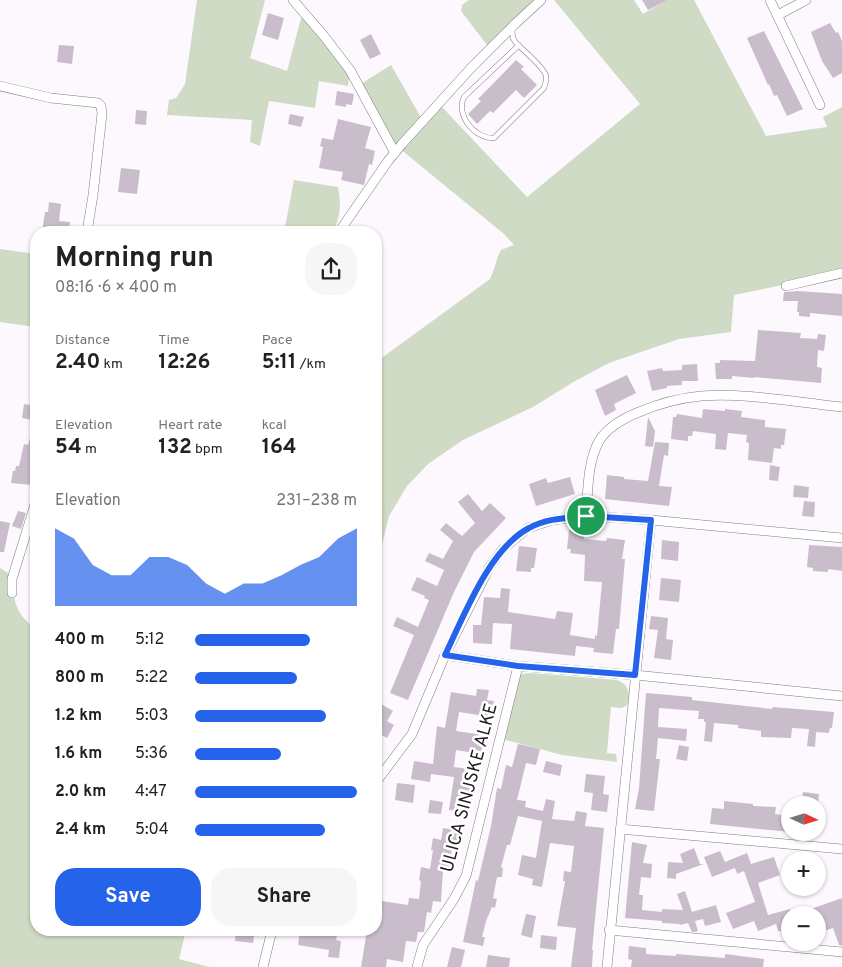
<!DOCTYPE html>
<html lang="en">
<head>
<meta charset="utf-8">
<style>
	body { margin:0; font-family:Overpass,sans-serif; background:#f6f6f6; color:#202124; height:100vh; display:flex; flex-direction:column; font-size:19px; white-space:nowrap }
	* { box-sizing:border-box; margin:0 }
	p { font-size:16px; color:#757577 }
	.icon { flex:none; width:28px; height:28px; fill:none; stroke:currentColor; stroke-width:2; stroke-linecap:round; stroke-linejoin:round }
	.map { position:relative; flex:1; overflow:hidden }
	.details { position:absolute; left:30px; top:226px; width:352px; height:710px; display:flex; flex-direction:column; background:#fff; border-radius:20px; box-shadow:0 1px 4px #0004 }
	.details>* { flex:none }
	.needle { width:32px; rotate:94deg }
	.buttons { position:absolute; left:781px; top:796px; display:grid; gap:10px }
	.buttons a { display:grid; place-items:center; width:45px; height:45px; border-radius:50%; background:#fff; box-shadow:0 1px 4px #0004; font-size:25px }
	.pin { position:absolute; display:grid; place-items:center; width:42px; height:42px; color:#fff; margin:-21px; border:2px solid #fff; border-radius:50%; box-shadow:0 1px 5px #0007 }
	.round { display:grid; place-items:center; flex:none; width:52px; height:52px; border-radius:20px; background:#f6f6f6 }
	.head { display:flex; align-items:center; justify-content:space-between; height:85px; padding:0 25px }
	h1 { font-size:28px; font-weight:700; line-height:38px }
	.stats { display:grid; grid-template-columns:repeat(3,1fr); gap:8px; height:85px; padding:5px 25px }
	.stats div { display:grid; align-content:center }
	.stats b { font-size:21px; font-weight:700 }
	.stats small { font-size:14px; font-weight:400 }
	.stats p { font-size:14px }
	.chart { height:140px; padding:10px 25px }
	.chart p { display:flex; justify-content:space-between }
	.chart svg { width:100%; height:90px; margin-top:5px; fill:#2563eb; opacity:.7 }
	.button { display:flex; gap:10px; margin-top:auto; padding:10px 25px }
	.button a { flex:1; height:58px; border-radius:20px; background:#2563eb; color:#fff; font-size:20px; font-weight:700; line-height:58px; text-align:center }
	.button a+a { background:#f6f6f6; color:#202124 }
	ul { padding:0 25px; list-style:none; font-size:16px }
	li { display:grid; grid-template-columns:80px 60px 1fr; align-items:center; height:38px }
	li i { height:12px; border-radius:6px; background:#2563eb }
	.map>svg:first-child { display:block }
	.green { fill:#cfdbc4 }
	.building { fill:#c9bdcb }
	.lines { fill:none; stroke-linecap:round; stroke-linejoin:round }
	.lane-casing { stroke:#847a86; stroke-width:5.5 }
	.street-casing { stroke:#847a86; stroke-width:10 }
	.lane { stroke:#fff; stroke-width:4.5 }
	.street { stroke:#fff; stroke-width:9 }
	.route-casing { stroke:#fff; stroke-width:10 }
	.route { stroke:#2563eb; stroke-width:6 }
	.labels { text-anchor:middle; dominant-baseline:central; stroke-width:5; stroke-linejoin:round; paint-order:stroke }
	.street-label { font-size:18px; fill:#1f1a1f; stroke:#fff }
</style>
</head>
<body>
<div class="map">
<svg width="842" height="967" viewBox="0 0 842 967">
	<rect width="100%" height="100%" fill="#fdf8fe"/>
	<path class="green" d="M197 0H265L250 58 287 71 303 11 350 70 348 86 319 81 315 108 269 101 260 146 250 142 252 120 167 115 169 100 176 98 185 84Z
		M469 0H541L490 49 461 11 462 5Z
		M554 0H634L643 14 666 0H694L766 136 827 127 823 117 842 107V273L734 295 731 332 679 339 609 363 575 381 533 407 463 440 428 464 407 486 389 516 378 561 376 560V362L490 279C495 269 496 259 501 250L514 245 504 234 399 148 395 153 359 85 391 65 423 121 438 105 442 107 527 197 640 104Z
		M294 180 338 187C341 202 341 219 332 232H284Z
		M0 249 36 254V327L0 322Z
		M0 568 13 576C12 598 16 616 36 628V930H186L179 959 209 967H0Z
		M531 673 617 680C621 682 625 684 627 688 630 693 630 705 624 707 620 709 615 707 611 707L607 753 616 754 617 762 562 755 502 739 518 677 522 674Z"/>
	<path class="building" d="M642 0H667L648 10Z
		M268 13 284 18 278 40 262 35Z
		M830 23 836 33 838 32 842 41V73L833 78 822 61 811 32Z
		M764 31 803 109 787 116 777 95 774 96 769 84 768 85 747 38Z
		M371 34 381 54 370 59 360 40Z
		M59 45 74 46 72 64 57 62Z
		M516 60 524 67 521 69 537 85 524 98 516 90 493 113 490 111 477 124 468 114 481 101 478 99Z
		M337 91 354 94 352 105 346 104V107L335 105Z
		M136 110 147 111 146 125 135 124Z
		M290 114 304 117 301 127 288 124Z
		M338 119 371 127 365 148 375 151 372 165 369 164 364 185 341 180 343 172 319 168 323 147 320 146 322 138 333 140Z
		M121 168 140 170 137 194 118 192Z
		M49 202 61 204 59 221 70 222 69 232H42L45 212H48Z
		M798 291 842 294V316L810 313V317L799 316V312H797L798 301H783L784 292Z
		M758 330 801 333 800 338 817 339 818 334 826 335 824 351 818 350 817 367 822 368 821 383 754 377V378L732 376V379H716L715 363H720V360L755 361Z
		M697 364 698 381H682V385L667 386V388L652 391 647 371 662 368 663 371 682 370V365Z
		M627 375 636 393 614 404 616 410 605 416 595 390Z
		M24 404 34 406 32 420 22 418Z
		M703 409 725 411V409L742 411 741 417 765 420V427L786 429 784 445H781V449L774 448 772 463 748 460 749 443 746 442 747 435 728 433 726 450 715 449 716 434 693 431 692 436H688V441L671 439 673 417H676L677 414 702 418Z
		M648 417 655 431 653 447 645 446Z
		M34 423H36V464H34L32 485 11 483 13 471H15L16 466H19L24 444 28 445Z
		M655 442 669 443 668 456 664 455 659 486 672 487 669 506 605 499 607 475 624 477V479L648 481Z
		M770 465 780 467 778 481 769 480Z
		M570 477 575 494 536 506 529 484 546 478 548 483Z
		M794 485 809 487 808 498 793 497Z
		M468 494 482 511 490 503 506 518 474 552 454 592 408 700 390 693 414 635 393 626 397 617 418 627 429 600 424 598 425 596 411 590 417 577 437 586 444 570 425 561 429 553 443 559 453 541 440 530 446 523 462 536 475 523 458 502Z
		M804 501 815 502 814 517 802 516Z
		M18 511 26 513 21 529 12 526Z
		M0 521 10 523 4 552H0Z
		M569 530 585 531 584 539 606 541 607 538 625 540 622 559H625L619 629H616L613 654 593 652 594 648 576 646 575 656 510 649 512 624 493 623 492 644 473 643V625H481L484 597 500 598 501 588 510 589 508 612 555 619 557 611 573 613 570 635 595 639V635L597 636 602 582 584 581 585 555 570 553 571 549H567Z
		M662 540 679 542 678 561 661 559Z
		M809 545 842 547V571L828 569V572L813 571V568L807 567Z
		M519 546 537 548 534 568H531V572L516 571Z
		M661 578 681 580 679 602 659 600Z
		M651 616 668 618 666 639 673 640 671 660 654 658 658 630 649 629Z
		M477 689 489 690 487 700 494 701 491 717 459 712 456 731 484 735 481 754 456 750 454 767 477 770 470 813 449 810 454 777 431 774 430 782 411 779 414 761 433 764 437 726 445 728 451 692 476 696Z
		M646 693 692 697V700L772 709 773 707 834 712 832 728H830L829 733 816 732 815 747 807 746 809 729 792 728 791 738 761 737V731L738 728V725L714 723 712 742 704 741 706 722H704V719H698L699 711 659 708 658 727 687 729 686 741 658 738 656 759H660L654 811 635 809 639 788Z
		M376 701 393 711 387 721 394 725 387 738 376 732Z
		M518 744 540 749 536 765 526 763 517 800 526 801 525 807 543 811 546 799 555 801 552 819 574 821 576 811 587 813 585 826 604 828 592 950H593L592 967H571L576 928 557 926 565 881H563L564 871 571 872 574 846 550 843 542 887 532 885 533 879 518 875 522 855 536 858 542 821 518 816 510 845H507L501 867 503 868 502 877H497L493 898 497 899 495 908 492 907 486 921 482 937H485L483 946 463 942 476 880 478 881 491 826 497 788 501 789 506 765 512 767Z
		M679 745 689 747 687 761 676 759Z
		M546 761 562 765 560 776 543 772Z
		M586 774 605 776 603 794 609 795 607 812 591 810 593 793 584 792Z
		M397 783 415 785 413 803 395 800Z
		M803 792 819 794 818 805H802Z
		M430 800 443 802 441 814 428 813Z
		M724 801 753 804V806L776 807 775 814 790 816V832L710 824 712 808 724 809Z
		M443 828 464 831 462 843 453 841 450 862H453L451 872 443 871 441 902 433 901 431 913 427 912 424 932H418L416 942 406 941 403 962 387 959 386 967H361L367 930H377L382 901 408 905 409 898 419 899 421 881 419 880 421 867 430 869 433 850H431L433 838 441 840Z
		M632 842 647 845 643 863 652 864 651 878 641 877 639 895H643L642 910 662 912V909L683 910 677 894 685 891 692 912 716 905 721 922 705 926 703 919 695 921 698 931 695 932H692L688 923 680 925 679 924 662 923V921L625 918Z
		M694 848 700 864H704L676 874V879L667 878 668 862 683 863 680 854Z
		M720 851 725 862 747 853 751 864 774 857 780 875 758 883 768 915 790 909V932L782 935 781 931H778L776 924 758 931 754 921 733 929 726 913 755 902 744 871 737 874 735 868 712 877 704 857Z
		M842 898V946L839 945 833 928 818 933V915H813L811 909Z
		M526 914 536 916 532 938 521 935Z
		M236 930H255L253 943 235 941Z
		M300 930H338L336 940 341 941 339 958 328 957 329 950 298 945Z
		M541 935 557 937 556 950 540 948Z
		M629 946 646 948V954L676 956V954L725 958V954L764 959 763 967H631L632 960 628 959Z
		M452 947 465 950 461 967H447Z
		M488 955 510 958 509 967H486Z"/>
	<g class="lines">
		<defs>
			<path id="lane" d="M512 29 513 38 516 43C523 50 544 67 546 76 547 80 545 84 544 88L494 138C475 139 455 115 464 97L519 45"/>
			<path id="street" d="M293 0 324 36 350 70 395 153
				M770 0 820 105
				M778 15 806 0
				M0 86 51 98 98 103 101 106 102 114 93 195 87 232
				M339 232 388 161 402 144 471 68 516 23 541 0
				M786 286 842 273
				M586 516C588 492 587 463 599 441 607 428 624 418 639 412 658 404 680 398 701 396 744 392 799 403 842 407
				M12 593V579L36 501
				M445 655 518 666 635 675 842 696
				M376 782 412 734 445 655 489 568 503 549 528 528 552 520 586 516 651 520 842 538
				M620 829 842 849
				M609 930 842 952
				M263 967 272 930
				M417 967 423 945 454 899 466 876 518 666
				M607 967 651 520"/>
		</defs>
		<use href="#lane" class="lane-casing"/>
		<use href="#street" class="street-casing"/>
		<use href="#lane" class="lane"/>
		<use href="#street" class="street"/>
	</g>
	<g class="lines">
		<defs>
			<path id="route" d="M586 516 651 520 635 675 518 666 445 655C464 616 489 549 529 528 547 518 567 518 586 516Z"/>
		</defs>
		<use href="#route" class="route-casing"/>
		<use href="#route" class="route"/>
	</g>
	<g class="labels">
		<g class="street-label">
			<text transform="translate(470 788) rotate(-75)">ULICA SINJSKE ALKE</text>
		</g>
	</g>
</svg>
<div class="buttons">
<a><svg class="needle" viewBox="-14 -14 28 28"><path d="M0-13l5 13h-10z" fill="#e53935"/><path d="M0 13l5-13h-10z" fill="#757577"/></svg></a>
<a>+</a>
<a>−</a>
</div>
<div class="pin" style="left:586px;top:516px;background:#1e9e55"><svg class="icon" aria-label="arrive" viewBox="0 0 24 24"><path d="M6 21V4h12l-3 4 3 4H6"/></svg></div>
<section class="details">
<div class="head"><div><h1>Morning run</h1><p>08:16 · 6 × 400 m</p></div><a class="round"><svg class="icon" aria-label="share" viewBox="0 0 24 24"><path d="M12 15V3M7 8l5-5 5 5M5 13v7h14v-7"/></svg></a></div>
<div class="stats">
<div><p>Distance</p><b>2.40<small> km</small></b></div>
<div><p>Time</p><b>12:26</b></div>
<div><p>Pace</p><b>5:11<small> /km</small></b></div>
</div>
<div class="stats">
<div><p>Elevation</p><b>54<small> m</small></b></div>
<div><p>Heart rate</p><b>132<small> bpm</small></b></div>
<div><p>kcal</p><b>164</b></div>
</div>
<div class="chart"><p><span>Elevation</span>231–238 m</p>
<svg viewBox="0 0 160 44" preserveAspectRatio="none"><path d="M0 44V6L10 11L20 24L30 29L40 29L50 20L60 20L70 24L80 33L90 38L100 33L110 33L120 29L130 24L140 20L150 11L160 6V44z"/></svg>
</div>
<ul>
<li><b>400 m</b>5:12<i style="width:71%"></i></li>
<li><b>800 m</b>5:22<i style="width:63%"></i></li>
<li><b>1.2 km</b>5:03<i style="width:81%"></i></li>
<li><b>1.6 km</b>5:36<i style="width:53%"></i></li>
<li><b>2.0 km</b>4:47<i style="width:100%"></i></li>
<li><b>2.4 km</b>5:04<i style="width:80%"></i></li>
</ul>
<div class="button"><a>Save</a><a>Share</a></div>
</section>
</div>
</body>
</html>
